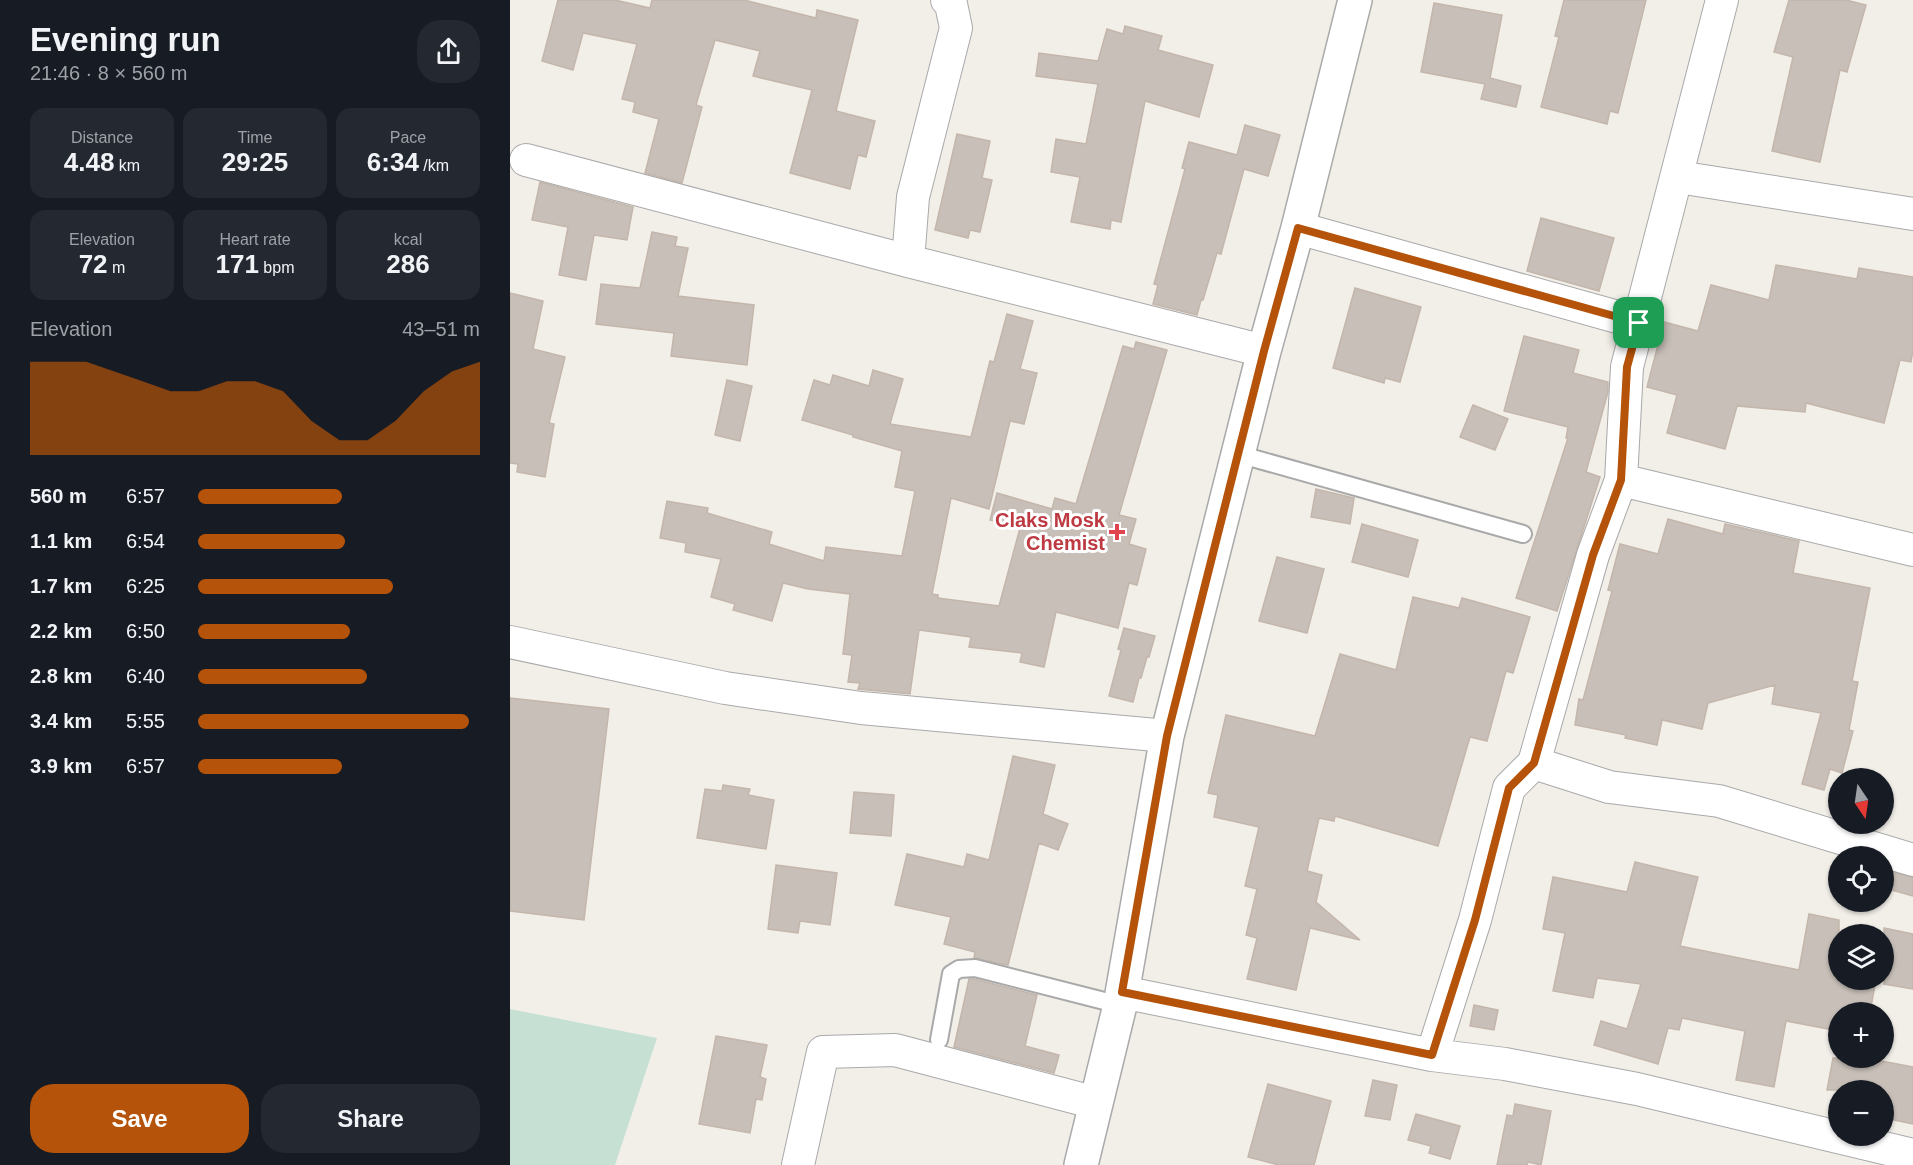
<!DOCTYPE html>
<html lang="en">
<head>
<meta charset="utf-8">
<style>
	body { margin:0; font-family:Helvetica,sans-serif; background:#242831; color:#f1f3f6; height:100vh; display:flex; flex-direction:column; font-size:22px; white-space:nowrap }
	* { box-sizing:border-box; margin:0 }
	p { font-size:20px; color:#9ea1a6 }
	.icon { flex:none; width:33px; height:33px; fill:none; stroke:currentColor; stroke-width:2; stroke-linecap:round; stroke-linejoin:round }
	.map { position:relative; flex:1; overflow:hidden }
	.details { display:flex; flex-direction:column; background:#171b24; width:510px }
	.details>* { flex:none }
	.needle { width:39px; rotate:167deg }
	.buttons { position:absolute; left:1318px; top:768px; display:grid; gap:12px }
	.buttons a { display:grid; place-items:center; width:66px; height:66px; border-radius:50%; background:#171b24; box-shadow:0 2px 4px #0004; font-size:30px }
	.pin { position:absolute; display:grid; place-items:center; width:51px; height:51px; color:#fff; margin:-26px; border-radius:12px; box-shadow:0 3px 9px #0006 }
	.round { display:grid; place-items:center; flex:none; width:63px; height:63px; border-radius:24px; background:#242831 }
	.overview { display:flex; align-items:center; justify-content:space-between; height:102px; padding:0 30px }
	h1 { font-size:33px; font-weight:700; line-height:45px }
	.figures { display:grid; grid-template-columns:repeat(3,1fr); gap:9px; height:102px; padding:6px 30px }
	.figures div { display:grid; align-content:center; border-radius:15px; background:#242831; text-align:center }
	.figures b { font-size:26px; font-weight:700 }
	.figures small { font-size:16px; font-weight:400 }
	.figures p { font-size:16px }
	.chart { height:168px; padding:12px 30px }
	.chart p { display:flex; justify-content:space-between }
	.chart svg { width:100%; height:108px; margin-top:6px; fill:#b45309; opacity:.7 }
	.primary-button { display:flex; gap:12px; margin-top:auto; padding:12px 30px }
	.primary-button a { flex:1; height:69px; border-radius:24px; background:#b45309; color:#fff; font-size:24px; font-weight:700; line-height:69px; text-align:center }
	.primary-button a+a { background:#242831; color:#f1f3f6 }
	ul { padding:0 30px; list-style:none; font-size:20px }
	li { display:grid; grid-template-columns:96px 72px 1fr; align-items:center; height:45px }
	li i { height:15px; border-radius:8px; background:#b45309 }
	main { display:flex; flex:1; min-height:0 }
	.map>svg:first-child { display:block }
	.wetland { fill:#c6e0d4 }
	.building { fill:#c7bfb8; stroke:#c4b6ab; stroke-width:1.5 }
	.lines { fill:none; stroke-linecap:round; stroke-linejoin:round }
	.service-casing { stroke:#a9a9a9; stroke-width:20 }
	.minor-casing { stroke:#a9a9a9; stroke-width:34 }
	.tertiary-casing { stroke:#a9a9a9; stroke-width:36 }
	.service { stroke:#fff; stroke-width:16 }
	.minor { stroke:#fff; stroke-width:32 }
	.tertiary { stroke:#fff; stroke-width:33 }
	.route-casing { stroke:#fff; stroke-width:12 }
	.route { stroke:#b45309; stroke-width:8 }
	.health-dot { fill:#e0444e; stroke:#fff; stroke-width:2 }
	.labels { text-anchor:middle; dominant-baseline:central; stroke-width:6; stroke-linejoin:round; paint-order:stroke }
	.health-label { font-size:20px; font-weight:bold; fill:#be3a42; stroke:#fff; text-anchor:end }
</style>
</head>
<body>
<main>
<section class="details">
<div class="overview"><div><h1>Evening run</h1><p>21:46 · 8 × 560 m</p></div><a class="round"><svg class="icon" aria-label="share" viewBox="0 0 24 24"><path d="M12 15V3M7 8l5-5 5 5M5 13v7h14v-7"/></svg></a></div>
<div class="figures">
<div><p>Distance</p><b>4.48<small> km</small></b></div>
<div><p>Time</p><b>29:25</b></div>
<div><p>Pace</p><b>6:34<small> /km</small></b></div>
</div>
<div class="figures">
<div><p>Elevation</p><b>72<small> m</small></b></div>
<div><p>Heart rate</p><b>171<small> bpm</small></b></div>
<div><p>kcal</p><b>286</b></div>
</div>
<div class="chart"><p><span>Elevation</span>43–51 m</p>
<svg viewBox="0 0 160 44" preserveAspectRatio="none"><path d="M0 44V6L10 6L20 6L30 10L40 14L50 18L60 18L70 14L80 14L90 18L100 30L110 38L120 38L130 30L140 18L150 10L160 6V44z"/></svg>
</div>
<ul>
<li><b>560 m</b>6:57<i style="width:51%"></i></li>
<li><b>1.1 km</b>6:54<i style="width:52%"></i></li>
<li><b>1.7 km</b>6:25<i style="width:69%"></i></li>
<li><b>2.2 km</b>6:50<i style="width:54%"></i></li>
<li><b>2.8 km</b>6:40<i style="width:60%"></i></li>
<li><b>3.4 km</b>5:55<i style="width:96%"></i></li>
<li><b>3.9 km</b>6:57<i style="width:51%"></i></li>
</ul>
<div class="primary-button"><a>Save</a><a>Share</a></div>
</section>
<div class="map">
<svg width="1403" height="1165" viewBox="0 0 1403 1165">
	<rect width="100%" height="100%" fill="#f2efe9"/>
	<path class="wetland" d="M0 1009 147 1038 105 1165H0Z"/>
	<path class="building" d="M48 0H105L140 8 142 0H234L306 18 307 10 348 20 326 111 365 121 356 157 348 155 340 189 280 173 302 90 243 76 250 51 205 40 186 105 192 107 172 183 135 173 149 119 123 112 125 102 112 99 127 44 73 33 63 70 32 61Z
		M1054 0H1136L1108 113 1100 111 1097 124 1031 107 1049 37 1045 36Z
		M1279 0H1336L1356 5 1337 72 1330 70 1310 162 1262 151 1283 57 1264 52Z
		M924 3 992 15 980 78 1011 86 1006 107 971 99 975 84 911 72Z
		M615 26 652 36 648 50 703 65 689 117 635 101 611 222 601 220 600 229 561 222 570 177 541 172 546 139 576 144 588 84 526 76 529 53 588 61 597 29 613 34Z
		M735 125 770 135 758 176 734 169 711 254 707 253 693 300H691L687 315 643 304 648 285 644 284 675 169 672 168 679 142 727 155Z
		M447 134 480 141 472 178 482 180 470 232 460 230 458 238 425 230Z
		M30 182 123 207 117 240 84 235 76 280 49 275 58 227 22 220Z
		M1031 218 1104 238 1089 291 1017 271Z
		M142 232 167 237 165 246 178 248 168 296 244 305 237 365 161 356 164 333 86 324 91 284 130 288Z
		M1266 265 1347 279 1349 268 1403 277V350L1401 362 1390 360 1374 423 1296 403 1295 412 1227 406 1215 449 1157 433 1167 395 1137 387 1154 322 1188 331 1201 285 1259 300Z
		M845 288 911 307 890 382 875 378 874 383 823 368Z
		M0 293 33 301 23 349 55 357 39 423 44 424 35 477 7 472 8 464 0 463Z
		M497 314 523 321 510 369 527 373 514 424 500 421 479 509 441 498 422 594 428 595V598L489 606 510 528 480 520 487 493 542 509 545 498 566 504 613 346 624 349 626 342 657 350 609 515 626 519 619 544 636 549 627 585 619 583 608 628 546 612 534 667 510 662 512 653 459 647 461 637 409 630 400 694 348 689 350 683 338 682 342 655 333 654 340 594 298 589 273 583 262 621 223 610 225 604 201 597 211 559 175 552 176 543 150 538 157 501 198 508 197 513 262 532 259 544 314 561 316 547 392 556 405 491 385 487 392 451 343 437V435L292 420 304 380 320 385 323 375 359 386 363 370 393 379 380 424 461 437 480 361 484 362Z
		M1014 336 1069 350 1063 373 1098 382V392L1076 472 1090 477 1047 611 1006 598 1058 438H1056L1058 427 994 411Z
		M217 380 242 386 230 441 205 435Z
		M963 405 998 419 985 450 950 437Z
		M806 489 844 498 840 524 801 517Z
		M1158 519 1213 534 1215 524 1289 541 1283 573 1360 588 1342 681 1348 682 1339 730 1343 731 1332 773 1320 769 1314 790 1292 784 1311 713 1262 704 1265 685 1198 703 1192 729 1152 720 1147 745 1115 738 1116 735 1065 725 1069 699 1073 700 1102 591 1098 590 1110 544 1148 554Z
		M852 524 908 540 898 577 842 562Z
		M767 557 814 569 797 633 749 621Z
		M903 597 949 608 952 598 1020 617 1003 673 996 671 977 741 960 737 928 846 825 816 824 821 809 818 797 871 812 875 806 902 850 940 800 928 786 990 737 979 747 938 736 935 747 889 735 886 749 827 704 817 708 795 698 793 716 715 805 736 830 654 886 670Z
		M614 628 645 636 639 657H637L631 678H629L623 702 599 696 611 650 608 649Z
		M0 698 99 709 74 920 0 911Z
		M503 756 545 765 533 814 558 824 548 850 529 843 498 965 464 958 465 952 434 944 441 917 385 905 397 854 454 867 457 854 479 860Z
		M213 785 240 789 238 795 264 800 256 849 187 838 195 789 212 791Z
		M344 792 384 795 381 836 340 833Z
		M1125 862 1188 877 1170 946 1289 970 1299 914 1329 920V980H1366L1360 1012H1329V1031L1276 1021 1264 1087 1226 1080 1235 1031 1172 1018 1169 1030 1158 1028 1148 1064 1084 1045 1091 1021 1117 1029 1131 984 1087 978 1083 998 1043 991 1055 933 1033 929 1043 877 1117 892Z
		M266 865 327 873 320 925 290 921 288 933 258 929Z
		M1374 870 1403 877V896L1374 888Z
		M1374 928 1403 934V989L1374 984Z
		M459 979H464L527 995 515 1046 549 1055 544 1073 444 1047Z
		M964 1005 988 1010 984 1030 960 1026Z
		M206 1036 257 1045 250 1077 256 1079 252 1100 246 1099 240 1133 189 1124Z
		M1323 1058H1356L1403 1067V1124L1374 1118V1090H1317Z
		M863 1080 887 1085 880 1120 855 1116Z
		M758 1084 821 1101 804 1165H769L738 1157Z
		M1005 1104 1041 1111 1031 1165 1018 1162 1017 1165H987L997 1115 1003 1116Z
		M906 1114 950 1126 940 1159 919 1153 921 1146 898 1140Z"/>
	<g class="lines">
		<defs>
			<path id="service" d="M728 454 1013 534
				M429 1040 441 974 449 969 465 968 610 1005"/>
			<path id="minor" d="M16 160 398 261 754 351
				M1168 177 1403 214
				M788 228 1129 323
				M398 261 403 197 446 28 441 4 437 0
				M1111 480 1403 550
				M0 642 215 688 351 708 657 736
				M1024 763 1099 787 1209 801 1403 860
				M612 992 922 1055 995 1064 1127 1089 1403 1155
				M922 1055 965 920 999 788 1024 763 1083 555 1111 480 1117 367 1212 0
				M288 1165 313 1052 385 1050 586 1103"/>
			<path id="tertiary" d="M571 1165 610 1005 657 736 754 351 788 228 845 0"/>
		</defs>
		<use href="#service" class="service-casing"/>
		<use href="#minor" class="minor-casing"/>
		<use href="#tertiary" class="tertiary-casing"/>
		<use href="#service" class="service"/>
		<use href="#minor" class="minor"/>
		<use href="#tertiary" class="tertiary"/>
	</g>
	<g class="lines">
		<defs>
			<path id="route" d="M788 228 1129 323 1117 367 1111 480 1083 555 1024 763 999 788 965 920 922 1055 612 992 657 736 754 351Z"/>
		</defs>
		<use href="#route" class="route-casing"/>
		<use href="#route" class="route"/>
	</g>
	<path class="health-dot" d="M604 523h6v6h6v6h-6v6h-6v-6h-6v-6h6z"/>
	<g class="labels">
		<g class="health-label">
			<text x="595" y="520">Claks Mosk<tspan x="595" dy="23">Chemist</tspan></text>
		</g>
	</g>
</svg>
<div class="buttons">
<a><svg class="needle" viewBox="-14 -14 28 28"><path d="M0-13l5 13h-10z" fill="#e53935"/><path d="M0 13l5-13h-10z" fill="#9ea1a6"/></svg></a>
<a><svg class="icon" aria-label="locate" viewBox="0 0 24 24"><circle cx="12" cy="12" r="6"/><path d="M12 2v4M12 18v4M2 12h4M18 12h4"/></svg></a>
<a><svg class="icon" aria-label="layers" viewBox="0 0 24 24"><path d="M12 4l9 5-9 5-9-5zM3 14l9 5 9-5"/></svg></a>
<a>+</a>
<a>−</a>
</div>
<div class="pin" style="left:1129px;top:323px;background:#1e9e55"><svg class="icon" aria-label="arrive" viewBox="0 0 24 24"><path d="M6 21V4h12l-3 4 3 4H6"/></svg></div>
</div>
</main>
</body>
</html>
